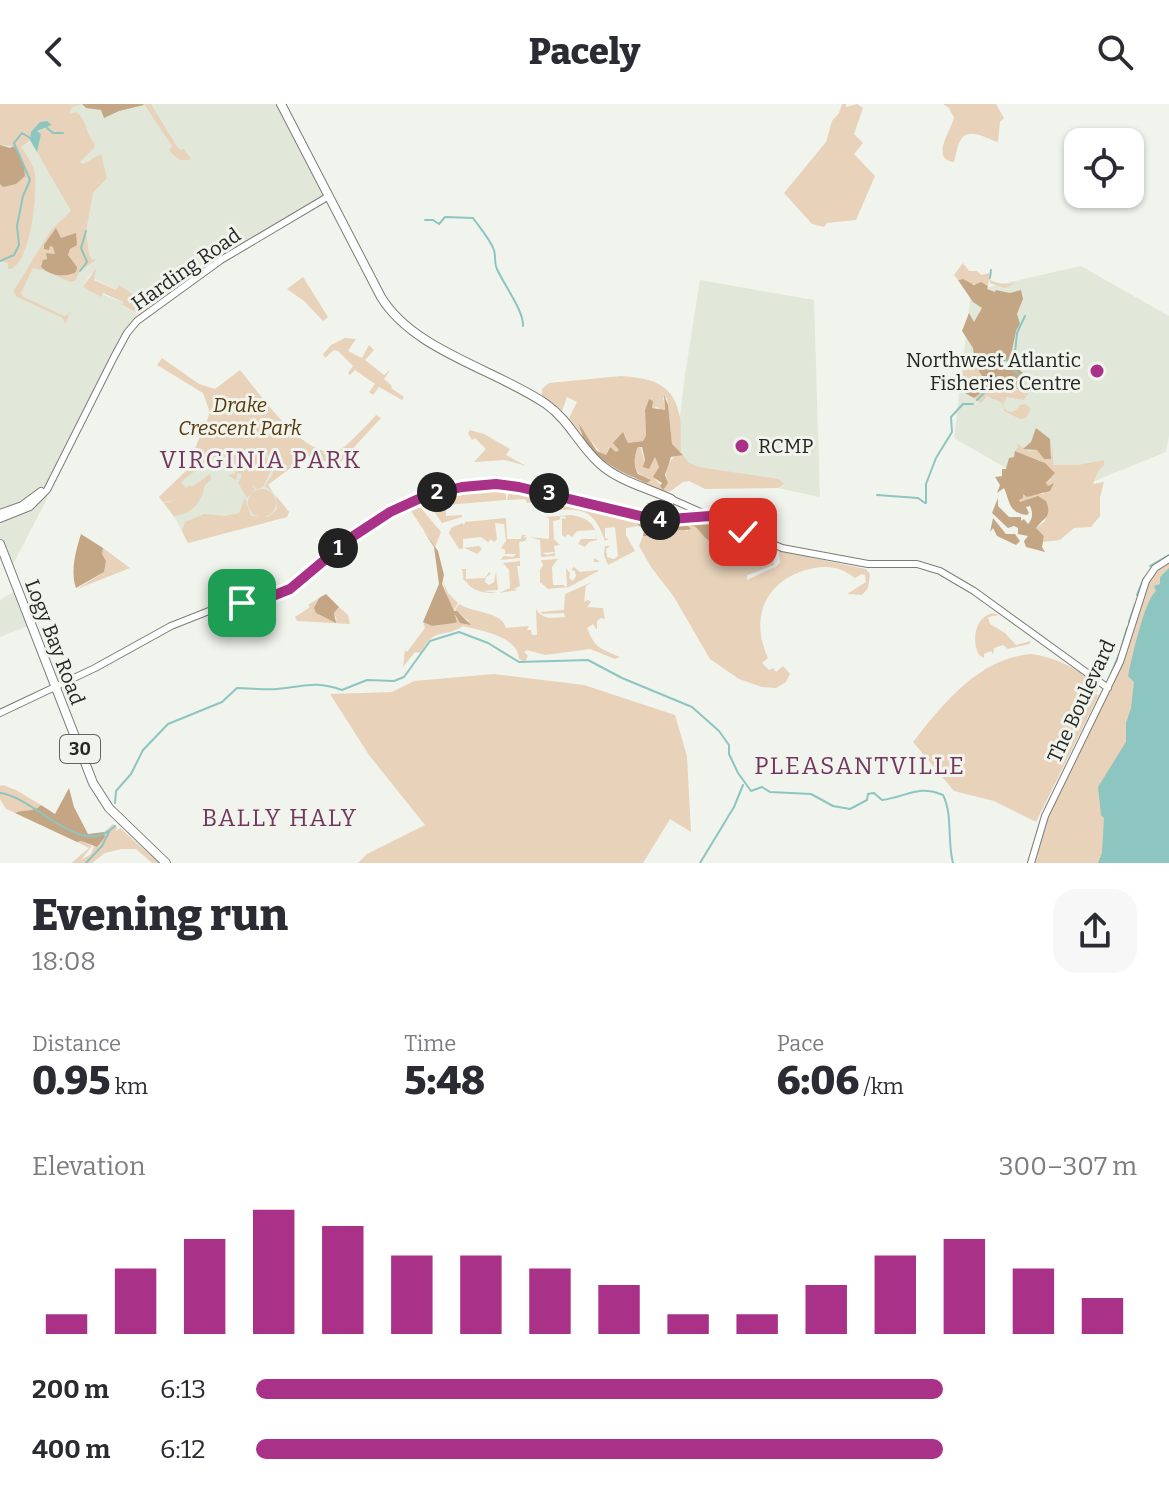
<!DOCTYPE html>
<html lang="en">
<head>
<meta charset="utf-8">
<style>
	body { margin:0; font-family:Bitter,serif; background:#f7f7f7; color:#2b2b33; height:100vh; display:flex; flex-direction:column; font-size:30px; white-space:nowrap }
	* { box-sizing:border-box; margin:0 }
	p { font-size:26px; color:#7c7c81 }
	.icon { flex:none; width:44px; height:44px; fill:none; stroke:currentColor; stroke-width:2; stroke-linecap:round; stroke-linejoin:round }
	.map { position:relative; height:759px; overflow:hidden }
	.panel { display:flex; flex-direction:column; background:#fff; flex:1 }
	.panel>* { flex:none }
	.tools { position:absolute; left:1064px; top:24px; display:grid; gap:16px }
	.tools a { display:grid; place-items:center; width:80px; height:80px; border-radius:16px; background:#fff; box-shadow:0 2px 6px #0004; font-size:40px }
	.pin { position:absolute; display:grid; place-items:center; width:68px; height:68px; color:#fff; margin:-34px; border-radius:16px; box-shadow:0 4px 12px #0006 }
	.km { position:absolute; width:40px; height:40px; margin:-20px; border-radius:50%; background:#222; color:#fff; font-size:22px; line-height:40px; text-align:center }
	.round { display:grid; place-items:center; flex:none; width:84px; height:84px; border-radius:24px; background:#f7f7f7 }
	.summary { display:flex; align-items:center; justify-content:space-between; height:136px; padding:0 32px }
	h1 { font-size:44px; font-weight:800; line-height:60px }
	.metrics { display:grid; grid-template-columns:repeat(3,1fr); gap:12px; height:136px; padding:8px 32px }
	.metrics div { display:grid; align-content:center }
	.metrics b { font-size:40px; font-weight:800 }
	.metrics small { font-size:22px; font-weight:400 }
	.metrics p { font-size:22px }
	.chart { height:224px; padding:16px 32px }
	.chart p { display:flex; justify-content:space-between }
	.chart svg { width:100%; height:144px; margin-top:8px; stroke:#a93187; stroke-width:6 }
	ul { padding:0 32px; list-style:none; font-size:26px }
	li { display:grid; grid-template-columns:128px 96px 1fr; align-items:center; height:60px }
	li i { height:20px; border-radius:10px; background:#a93187 }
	header { display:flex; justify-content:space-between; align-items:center; height:104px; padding:0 32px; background:#fff; font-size:36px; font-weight:800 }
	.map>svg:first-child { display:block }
	.built { fill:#e1e8da }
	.green { fill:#e8d2ba }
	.forest { fill:#c4a684 }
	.water { fill:#8dc5c0 }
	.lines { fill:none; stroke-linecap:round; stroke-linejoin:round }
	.stream { stroke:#8dc5c0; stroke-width:2 }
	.minor-casing { stroke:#7a7d77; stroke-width:8 }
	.major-casing { stroke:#7a7d77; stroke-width:10 }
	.minor { stroke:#fff; stroke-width:6 }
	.major { stroke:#fff; stroke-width:8 }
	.route-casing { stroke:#fff; stroke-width:16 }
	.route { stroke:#a93187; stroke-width:10 }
	.poi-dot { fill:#a93187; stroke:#f0f4ed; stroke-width:3 }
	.labels { text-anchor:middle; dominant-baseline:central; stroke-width:6; stroke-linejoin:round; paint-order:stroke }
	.shield { fill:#f0f4ed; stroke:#636460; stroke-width:2 }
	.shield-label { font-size:18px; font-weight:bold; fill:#262724 }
	.street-label { font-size:20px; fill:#262724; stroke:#f0f4ed }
	.poi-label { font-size:20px; fill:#262724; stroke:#f0f4ed; text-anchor:end }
	.park-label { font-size:20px; font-style:italic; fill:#56370b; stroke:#f0f4ed }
	.quarter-label { font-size:24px; letter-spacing:2px; fill:#72365e; stroke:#f0f4ed }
</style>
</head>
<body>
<header><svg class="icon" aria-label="back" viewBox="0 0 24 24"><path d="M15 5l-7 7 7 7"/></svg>Pacely<svg class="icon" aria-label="search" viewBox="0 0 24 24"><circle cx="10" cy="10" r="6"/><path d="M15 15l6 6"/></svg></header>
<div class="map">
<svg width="1169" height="759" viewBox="0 0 1169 759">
	<rect width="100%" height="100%" fill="#f0f4ed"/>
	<path class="built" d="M0 0H281L329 92 147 205 145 203 140 207 132 202 118 182 116 186 94 175 91 169 83 183 123 198 122 202 140 211 125 228 83 307 43 389 48 393 10 466 0 440Z
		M1081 162 1169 212V332L1166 348 1080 383 1011 367 954 334 971 187Z
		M700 176 814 196 820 393 674 362 685 271Z
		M199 337 265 347 295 361 267 381 289 408 287 413 188 439 176 416 159 393 185 368Z
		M17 486 31 521 0 533V496Z"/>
	<path class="green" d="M0 0H82L72 3 69 10 76 8C87 15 85 30 95 40L94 44 80 58 83 60 101 50 107 74 93 89 86 127 89 150 92 156 97 155 80 167 75 177 70 178 52 170 64 172 72 158 68 151 76 129 61 135 56 125 49 146 50 142 53 143 55 150 49 149 41 163 43 166 33 164 21 189 24 193 64 212 68 211 71 206 65 221 63 214 17 193 13 188 51 126 71 107 37 48 41 30 35 29 52 21 47 17 40 18 30 36 21 43C27 52 34 61 35 71 37 92 31 156 11 165H8V159L0 157V80L3 82 15 80 25 71 24 61 15 42 0 41Z
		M144 0H151L176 41 180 46 184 45 191 55C181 59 175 53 169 46L172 42Z
		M842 0H846V3L857 0 863 4 854 30 863 39 854 50 875 72 856 116 827 119 824 123 812 120 784 89 826 38 832 17 839 9Z
		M943 0H996L1004 14 1000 18 998 38C989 36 968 21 960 37 957 42 956 52 954 58 930 55 950 28 954 14L949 4Z
		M963 159 969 167H977L981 171 989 169 990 176C999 180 1006 181 1016 179L1005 184 990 179 989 175 988 182 985 180H968L963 175 958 176 954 171Z
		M96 164 94 176 116 186 119 181 137 193 133 202 140 207 146 202 147 205 140 211 122 201 123 198 103 189 101 193 83 183Z
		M303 173 328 213 323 217 304 197 287 185Z
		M345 234 356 235 348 247 362 254 369 241 374 246 365 256 384 271 391 265 384 275 392 282 391 284 404 293 402 296 379 283 373 291 369 288 375 280 355 266 350 271 348 269 353 262 338 247 334 246 325 254 323 250 331 241Z
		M162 254 199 280 215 285 240 266C258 287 309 363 341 345 347 342 372 316 376 311L381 314 336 363 331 357H313L307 351 268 381 273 388 265 382 273 369V356L268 352 270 350 264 351 258 362 247 369 258 365 264 353 271 356 273 362 263 383 257 385 251 380 255 385 247 394 238 379 242 371 237 369 236 376 227 371 235 370 234 354 212 353 181 378 186 384 190 381 192 383 210 370 211 376 205 381C202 397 193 410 174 412L164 399 176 396 163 398 159 393 185 368 210 309 203 289 157 261Z
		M984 261 981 262 980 271 987 278C977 290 965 287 953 286L950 279 967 264Z
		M1023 269 1028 290 1024 296 1007 293 1003 300 1004 305 1010 308 1015 307 1020 301 1026 300 1031 305 1026 314 1020 315 1004 307 1002 299 987 292 981 299 974 294 999 275 1018 287 1017 278 1013 277 1014 273Z
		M621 272C647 274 672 277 679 309 682 321 680 334 681 347H677L672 340 667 294 663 293 665 306 662 307 657 303 652 304 649 295 645 306 646 331 643 337 628 339 625 331 617 336 619 346 616 348 609 343 606 351 603 352 580 323V328L569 314 577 298 567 293 562 307 542 293V285L549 279Z
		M470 326 484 330 510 345 506 351 526 362 505 356 474 358 486 345 475 334 472 336 468 329Z
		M1016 339 1029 347 1037 346 1044 355H1051L1053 341V361H1078L1104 356V361L1098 367 1093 380 1104 378 1100 393V412L1091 423 1074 424 1060 436 1043 438 1044 432 1036 424 1045 417 1048 402 1020 398 1019 396 1023 390H1043L1053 380 1048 382 1046 380 1055 369 1041 357 1015 347 1018 343Z
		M640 341 645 359 651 361 655 353 659 363 655 375 663 383 668 379C663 367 669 350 683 351L688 358 698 363 779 375 784 380 778 384 705 385 689 377 683 378 671 387 664 388 617 367 599 353 634 374 650 375C633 371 630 355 640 341Z
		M248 399a14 14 0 1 1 28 0a14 14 0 1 1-28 0Z
		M506 386V396L446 401V412L462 411V413L442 419 433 406V398C448 382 488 385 506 386Z
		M509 386 631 415 638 422 626 424V431L635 447 608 461 604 451 605 442H610L606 445 607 453 614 455 618 452 615 423 605 424V434L609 435 605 437C592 401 581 405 543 407L538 398 527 399 525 395 507 396Z
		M276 392 289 408 287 413 188 439 182 427 185 418 204 410 225 412 239 409 245 394 251 412 268 413 277 406Z
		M415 402 421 404 441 428 435 443 409 404Z
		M571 411C586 413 597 420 597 436L589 438 585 443 578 440 581 435H597L595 426 577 427 572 433 568 430 565 433 562 431V414L565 415 566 413 561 412 559 416 553 417 554 435 560 441 554 442 555 448 542 449 547 451 555 449V452L541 453 540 436 529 433 549 435V414L545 413Z
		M506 414 507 435H521L522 431H526L523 434 527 433 525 437 519 438 520 454 500 456 504 452 513 453 516 450H505V446L501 444 506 437 504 420 495 419 497 435 494 438 491 435 488 438 481 433 463 435V444L479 442 482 445 477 450 465 444 459 445 449 429 451 424 462 419 464 421 465 418Z
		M691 420 717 439V427L721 430H736L774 445V461L747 471V476L777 462 780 458 779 447 866 465 870 470 868 484 862 491 847 490 866 478 865 471 862 470 855 474C842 464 831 461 814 464 768 473 748 511 768 554L762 559 769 566 773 564 776 568 783 562 790 570 786 578 776 584 762 583 739 575 710 555 674 493 651 463 639 442 643 432 653 433 671 425 688 427 687 421Z
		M103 444 130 464 77 485 104 468 106 457 102 450Z
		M594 454 599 457 598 467 569 483 548 485 540 478V466L543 461 541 456 558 455 552 463 553 481H564V483L567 482 566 464 570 469 569 474 573 477 576 472 575 467 571 466 574 463 580 468 598 466 599 458H594Z
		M520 457V462H517L520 482 514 485 518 486 499 489 510 484 509 466 503 459Z
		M1169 457V759H1034L1047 715 1107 590 1148 478 1154 468Z
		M461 464 463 475 470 482 464 475 462 465H466V475L485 474 489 468 491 470 486 473 485 478 489 481 494 478 496 468 498 486 482 487 498 489C479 490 463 484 461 464Z
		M442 476 448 489 458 499 454 506 457 515 470 518 455 506 459 500C476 510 501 507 506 524L529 522 527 526H531L532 531H537L536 505C543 516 551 514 565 513L564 509 543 510 540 508 564 506 565 490 592 478 586 482 584 498 588 496 591 498 587 503 603 504 605 515 601 514 597 517V526L593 520 587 524C595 544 599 544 620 553L615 555 590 545 545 551 527 546 524 548 528 552 525 558 519 555C518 532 482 527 463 522 444 535 433 522 421 549L415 548 403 563 405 546 407 548 425 524 423 518 432 522 456 518Z
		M319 494 316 500 319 511 337 516 334 509 339 503 348 511 350 520 297 517 295 513 310 503 308 501Z
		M993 509 999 511 988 513 990 520 1005 529 1016 541 1031 537 1029 540 1008 545 1003 541 994 544 993 550 991 547 984 550V554L979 551C971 536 975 513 993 509Z
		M1030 550C1052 552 1089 567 1098 588L1095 587 1094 590 1099 591 1036 718 994 697 954 687 913 638C944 599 977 556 1030 550Z
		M494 570 584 581 675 611 687 652 691 728 670 715 643 759H358L367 750 425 721 369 651 330 590 392 588 414 577Z
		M3 681 16 686 41 701 32 707 15 709 6 705 0 695V682Z
		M113 720 117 723 116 727 120 724 159 759H152L136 745H121L105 749 92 759H71L89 744 77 738 81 737 92 742 81 756 91 750 94 742 97 743 104 728Z"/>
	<path class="forest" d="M82 0H143L144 1 119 7 104 14 101 6 86 4Z
		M0 41 10 44 14 42 24 61 25 72 16 80 3 83 0 80Z
		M56 124 61 134 76 129 77 141 70 145 68 151 77 163 76 168C65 174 50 172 41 163L43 156 47 155 46 149 55 150 53 143 50 142 49 146 44 145V141Z
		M963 175 974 181 981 178 988 182 987 185 995 188 996 186 1010 189 1021 186 1023 195 1017 210 1020 220 1016 227 1010 256 974 252 973 244 962 227 969 209 974 218 982 204 973 198 958 176Z
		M981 262 1002 264 1006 266C1011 263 1018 263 1023 269L1013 277H1023L1021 287 999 275 974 294 965 289 966 284 978 286 986 279 979 267Z
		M664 291 668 301 672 340 683 351 671 353 665 371 668 379 663 386 660 382 662 379 653 373 659 363 655 353 649 365 643 363 645 356 642 343H638C634 352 633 361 638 370L651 376 647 379C621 368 584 352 579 320L597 347 606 351 610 343 616 348 619 346 613 339 623 328 628 339 643 337 646 331 645 306 649 295 653 297 652 304 665 306Z
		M1036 324 1050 335 1051 355H1044L1037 346 1023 345 1031 338Z
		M1015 347 1045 359 1055 369 1046 379 1048 382 1054 379 1050 387 1027 393 1023 390V394L1019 396 1020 398 1038 392 1046 397C1053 413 1043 414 1036 424L1044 432 1042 443 1045 448 1026 443 1024 437 1028 432 1018 430V424L1014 422 1008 424 992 409 998 394V402L1009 413H1021V417L1024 415 1028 420C1033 415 1033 408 1030 402L1026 403 1029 409 1027 411C1008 409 1010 397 1004 384L997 389 1000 381 995 373 1002 372V365H1006L1009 354 1014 353Z
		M993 414 1006 430H1015L1020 437 1016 441 997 432 993 424 990 428Z
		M631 415 658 420 697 415 736 430H721L717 428V440C714 438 710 438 708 436 700 430 698 420 687 421L691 425C683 428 678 425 670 426 657 427 661 434 643 432L644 426Z
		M423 426 438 447 444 471 442 480 454 507H457L471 521 460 519 454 509 457 518 454 519 432 522 423 518 439 480 434 443Z
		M81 430 103 444 102 450 106 457 104 468 76 484C70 467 76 446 81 430Z
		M326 490 339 503 334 509 336 519 316 509 314 504 319 494Z
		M69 684 74 703 88 730 104 728 105 733 97 743 81 737 77 738 15 709C24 705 33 709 41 701L55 710Z"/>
	<path class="water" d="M47 17 52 21 37 27 41 30 37 48 30 36 31 28 40 18Z
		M1169 464V759H1098L1102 749 1104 714 1101 711 1098 683 1126 638V619L1131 604 1134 578 1128 572C1132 554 1144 497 1156 487L1154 482 1160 480V473Z"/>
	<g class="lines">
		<path class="stream" d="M47 24 53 29H63
			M425 116H433L439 120 445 113 473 114C480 124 490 135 494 146 496 153 494 159 497 165 504 181 524 207 523 222
			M0 157 14 151 19 141 17 122 23 92 30 76 14 39 22 29 30 34
			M80 167 87 158 81 144 86 127
			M990 174 991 166
			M974 253 1013 257
			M1014 258 1017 229 1025 212
			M977 296 996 277 1003 278 1013 285 1021 278 1022 273 1012 265
			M877 391 918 394 925 399
			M926 399V380L936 354 952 328 951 313 963 300H973
			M1150 462 1169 451
			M1137 491 1144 474
			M1129 518 1135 500
			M1120 548 1127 524
			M1111 570 1119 550
			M0 689C36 693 80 757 115 722
			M115 699 116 687 131 670 143 646 168 620 222 598 237 584C250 584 264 586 277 585 305 583 313 576 342 586L367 576 394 577 404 573 430 537 459 528 488 539 519 558 588 556 622 574 692 603 719 627 729 641V650L738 669 751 687 762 683 770 688 811 690 833 702 850 705 867 696 868 690 874 689 882 696C907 693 918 680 943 691 953 711 947 737 953 759
			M86 759 102 742 109 728
			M700 759 734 703 743 681"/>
		<defs>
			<path id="minor" d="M0 409 22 401 41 387
				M661 414 667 411 671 395 782 444 868 460H917L940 467 974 487 1108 584
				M0 415 30 403 47 386 114 253 127 229 137 217 221 156 329 92
				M0 609 95 564 171 522 209 507 273 493 290 485 364 425 406 400 433 389 471 381H506L657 416 710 412
				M1031 759 1045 712 1120 558 1146 477 1155 464 1169 455"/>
			<path id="major" d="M281 0 381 193C414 247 495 265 546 300 569 316 579 341 599 359 618 377 648 384 671 395
				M0 440 93 679 109 704 166 759"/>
		</defs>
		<use href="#minor" class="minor-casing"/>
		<use href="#major" class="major-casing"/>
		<use href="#minor" class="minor"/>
		<use href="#major" class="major"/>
	</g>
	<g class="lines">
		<defs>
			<path id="route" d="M242 499 265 495 290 485 352 433 390 408 425 392 462 383 496 380 519 383 657 416 710 412 743 428"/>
		</defs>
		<use href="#route" class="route-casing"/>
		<use href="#route" class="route"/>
	</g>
	<g class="poi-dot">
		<circle cx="1097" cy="267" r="8"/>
		<circle cx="742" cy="342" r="8"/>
	</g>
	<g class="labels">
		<rect class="shield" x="60" y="631" width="40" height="28" rx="6"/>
		<g class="shield-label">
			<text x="80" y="645">30</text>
		</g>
		<g class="street-label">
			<text transform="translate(186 165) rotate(-35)">Harding Road</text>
			<text transform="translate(55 538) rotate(69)">Logy Bay Road</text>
			<text transform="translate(1081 597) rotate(-65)">The Boulevard</text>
		</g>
		<g class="poi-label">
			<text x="1081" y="256">Northwest Atlantic<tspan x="1081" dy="23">Fisheries Centre</tspan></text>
			<text x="758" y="342" text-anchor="start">RCMP</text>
		</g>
		<g class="park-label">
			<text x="240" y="301">Drake<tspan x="240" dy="23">Crescent Park</tspan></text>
		</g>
		<g class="quarter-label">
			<text x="261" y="356">VIRGINIA PARK</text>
			<text x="860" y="662">PLEASANTVILLE</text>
			<text x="280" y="714">BALLY HALY</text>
		</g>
	</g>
</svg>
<div class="tools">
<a><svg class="icon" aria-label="locate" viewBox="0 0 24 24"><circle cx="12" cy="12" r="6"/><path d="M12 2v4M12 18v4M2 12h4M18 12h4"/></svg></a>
</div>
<div class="pin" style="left:242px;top:499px;background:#1e9e55"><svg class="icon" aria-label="arrive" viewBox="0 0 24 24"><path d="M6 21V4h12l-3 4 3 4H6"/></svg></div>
<div class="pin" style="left:743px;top:428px;background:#d93025"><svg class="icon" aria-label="check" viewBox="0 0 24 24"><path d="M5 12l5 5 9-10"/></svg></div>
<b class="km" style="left:338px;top:444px">1</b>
<b class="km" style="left:437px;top:388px">2</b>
<b class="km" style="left:549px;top:389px">3</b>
<b class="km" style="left:660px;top:416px">4</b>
</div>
<section class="panel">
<div class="summary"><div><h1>Evening run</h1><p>18:08</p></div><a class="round"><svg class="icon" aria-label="share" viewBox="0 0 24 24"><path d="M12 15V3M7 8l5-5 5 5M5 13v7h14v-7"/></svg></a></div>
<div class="metrics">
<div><p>Distance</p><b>0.95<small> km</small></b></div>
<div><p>Time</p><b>5:48</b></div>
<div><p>Pace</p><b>6:06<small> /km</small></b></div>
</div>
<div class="chart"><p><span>Elevation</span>300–307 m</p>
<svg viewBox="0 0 160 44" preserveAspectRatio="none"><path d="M5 44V38M15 44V24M25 44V15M35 44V6M45 44V11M55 44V20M65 44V20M75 44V24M85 44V29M95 44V38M105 44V38M115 44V29M125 44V20M135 44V15M145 44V24M155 44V33"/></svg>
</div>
<ul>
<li><b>200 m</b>6:13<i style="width:78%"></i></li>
<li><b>400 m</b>6:12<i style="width:78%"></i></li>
</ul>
</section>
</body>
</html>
